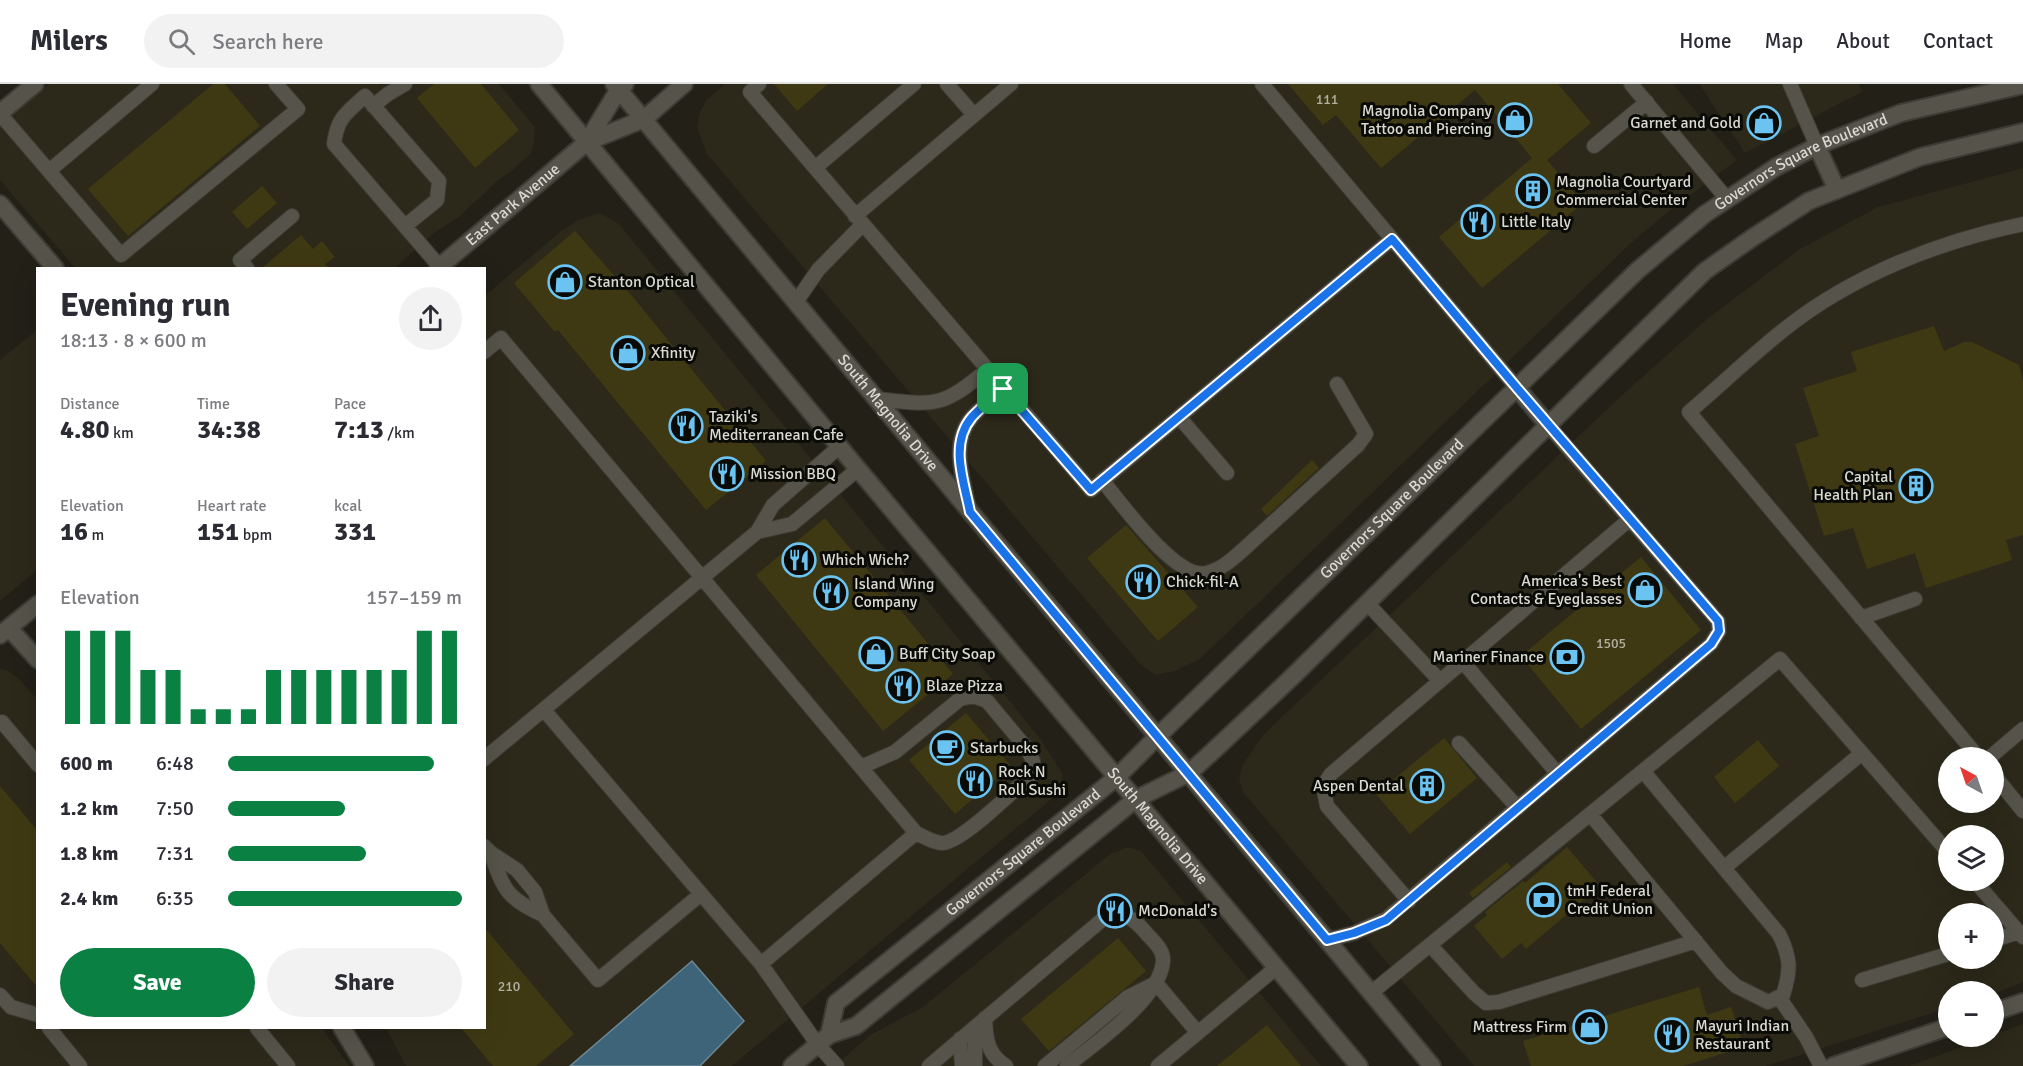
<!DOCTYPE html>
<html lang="en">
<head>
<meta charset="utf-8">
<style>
	body { margin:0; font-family:Signika,sans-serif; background:#f2f2f3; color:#2b2b33; height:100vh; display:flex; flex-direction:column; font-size:22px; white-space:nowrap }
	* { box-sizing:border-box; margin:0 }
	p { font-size:20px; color:#7c7c81 }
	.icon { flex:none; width:33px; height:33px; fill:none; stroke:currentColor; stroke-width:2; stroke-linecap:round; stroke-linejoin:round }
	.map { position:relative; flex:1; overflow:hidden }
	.drawer { position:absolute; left:36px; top:183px; width:450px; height:762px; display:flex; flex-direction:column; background:#fff; border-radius:0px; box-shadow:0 6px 24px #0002 }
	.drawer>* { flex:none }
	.needle { width:39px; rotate:320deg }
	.fabs { position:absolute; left:1938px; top:663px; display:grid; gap:12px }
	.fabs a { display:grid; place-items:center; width:66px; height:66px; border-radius:50%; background:#fff; box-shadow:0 6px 24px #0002; font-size:30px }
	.pin { position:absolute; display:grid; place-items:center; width:51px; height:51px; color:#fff; margin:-26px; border-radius:12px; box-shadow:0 3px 9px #0006 }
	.round { display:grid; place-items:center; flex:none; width:63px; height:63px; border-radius:32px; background:#f2f2f3 }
	.headline { display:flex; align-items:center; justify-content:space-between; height:102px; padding:0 24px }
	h1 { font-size:33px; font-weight:700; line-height:45px }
	.metrics { display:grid; grid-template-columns:repeat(3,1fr); gap:9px; height:102px; padding:6px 24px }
	.metrics div { display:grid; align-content:center }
	.metrics b { font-size:26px; font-weight:700 }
	.metrics small { font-size:16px; font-weight:400 }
	.metrics p { font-size:16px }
	.chart { height:168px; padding:12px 24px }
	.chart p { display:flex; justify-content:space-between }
	.chart svg { width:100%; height:108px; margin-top:6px; stroke:#0b8043; stroke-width:6 }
	.cta { display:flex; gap:12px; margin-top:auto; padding:12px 24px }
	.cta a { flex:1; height:69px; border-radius:36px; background:#0b8043; color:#fff; font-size:24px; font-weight:700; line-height:69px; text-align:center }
	.cta a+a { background:#f2f2f3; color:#2b2b33 }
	ul { padding:0 24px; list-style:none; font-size:20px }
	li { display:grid; grid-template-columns:96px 72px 1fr; align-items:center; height:45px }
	li i { height:15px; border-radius:8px; background:#0b8043 }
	header { display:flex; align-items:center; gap:36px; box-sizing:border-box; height:84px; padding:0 30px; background:#fff; border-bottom:2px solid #e1e1e2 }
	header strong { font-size:28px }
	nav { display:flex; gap:33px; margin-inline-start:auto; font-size:21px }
	.search { width:420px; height:54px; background:#f2f2f3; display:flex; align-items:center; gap:15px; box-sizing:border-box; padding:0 21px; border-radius:33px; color:#7c7c81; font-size:22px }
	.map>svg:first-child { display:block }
	.built { fill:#2c291a; fill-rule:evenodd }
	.water { fill:#3e647a; stroke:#6c8794; stroke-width:1.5 }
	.building { fill:#3f3913 }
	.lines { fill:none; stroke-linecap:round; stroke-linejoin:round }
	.service-casing { stroke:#3c3b34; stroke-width:16 }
	.minor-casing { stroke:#3c3b34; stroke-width:20 }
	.tertiary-casing { stroke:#3c3b34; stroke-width:20 }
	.secondary-casing { stroke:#3c3b34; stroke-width:20 }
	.service { stroke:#56544a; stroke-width:14 }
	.minor { stroke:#56544a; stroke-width:16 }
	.tertiary { stroke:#56544a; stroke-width:16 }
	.secondary { stroke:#56544a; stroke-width:16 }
	.route-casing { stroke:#fff; stroke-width:12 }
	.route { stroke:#1a73e8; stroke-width:8 }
	.labels { text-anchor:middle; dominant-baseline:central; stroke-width:6; stroke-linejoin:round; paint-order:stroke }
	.number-label { font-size:14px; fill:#b2b0a2 }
	.poi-label { font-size:16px; fill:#d9d8d1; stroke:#0a0a06; text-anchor:start }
	.street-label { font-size:16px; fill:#d9d8d1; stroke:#0a0a06 }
</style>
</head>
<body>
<header>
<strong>Milers</strong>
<div class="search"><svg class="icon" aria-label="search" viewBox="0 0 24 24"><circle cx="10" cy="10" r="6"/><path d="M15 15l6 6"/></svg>Search here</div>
<nav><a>Home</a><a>Map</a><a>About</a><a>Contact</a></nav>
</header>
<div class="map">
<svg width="2023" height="982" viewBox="0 0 2023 982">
	<rect width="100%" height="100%" fill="#222017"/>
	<path class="built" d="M49 0H499L535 43 534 60 530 70 514 85 499 95 459 133 431 151 395 184H75L0 96V42Z
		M725 0H1673L1737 76 1669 127 1631 159 1200 575 1175 587 1156 591 1141 581 707 70 697 44 699 31 706 16Z
		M1699 0H1859L1862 8 1745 69Z
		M2023 84V898L1994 910V908H1948V924L1766 982H1474L1243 708 1239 695 1243 680 1263 651 1619 314 1707 235 1800 165 1878 123ZM1948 674H1994V718H1948ZM1948 752H1994V796H1948ZM1948 830H1994V874H1948Z
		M600 129 619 140 1039 653 1062 689V706L732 982H406L386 944H484L485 212 561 147 578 136Z
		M37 246V486L0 517V276Z
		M0 585 7 586 20 596 37 615 38 944H322L349 982H0Z
		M1128 763 1141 767 1321 982H835L870 951 923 923 1110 770Z
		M2023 940V982H1909L1989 953 1994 952V951Z"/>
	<path class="water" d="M692 877 744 937 700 982H570Z"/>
	<path class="building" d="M213 0H225L260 42 128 152 88 105Z
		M434 0H481L519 46 475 84 417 14Z
		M774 0H828L797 27Z
		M1288 0H1558L1591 39 1547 76 1583 119 1482 204 1439 153 1532 74 1475 6 1381 84 1336 31 1323 41Z
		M262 102 277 119 247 145 232 128Z
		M575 147 633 213 766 377 706 426 558 246 555 248 514 199Z
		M301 151 313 165 322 157 335 173 325 180 329 184H262Z
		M1934 242 1944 267 1964 258H1972L2019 281 2023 298V451L2006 456 2012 476 1926 504 1915 469 1867 485 1853 444 1824 452 1795 360 1819 352 1803 304 1857 287 1851 268Z
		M1312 376 1319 384 1267 432 1261 425Z
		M825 434 953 590 883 647 756 491Z
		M1126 441 1198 523 1158 557 1087 474Z
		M1641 473 1701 546 1581 645 1521 572Z
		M966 629 1011 682 955 730 909 676Z
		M1444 654 1477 694 1410 750 1376 710Z
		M1758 656 1779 682 1735 719 1714 693Z
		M0 702 38 747V904L0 859Z
		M1567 763 1600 802 1526 865 1521 859 1502 875 1474 842 1487 831 1485 828 1523 797 1525 799Z
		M1507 778 1511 783 1473 814 1469 809Z
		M484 843 574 950 536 982H493L461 944H484Z
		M1118 854 1146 887 1049 967 1021 935Z
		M1699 903 1707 931 1731 923 1744 963 1683 982H1531L1523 957Z
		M1267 941 1301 982H1217Z"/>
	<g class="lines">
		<defs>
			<path id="service" d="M759 0 750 8 1091 406 1392 155
				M947 0 974 31
				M1262 0 1517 304
				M1631 0 1727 115
				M1790 0 1817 62
				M373 22 388 10 405 0
				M0 30 121 171 298 25 276 0
				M1594 62 1647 18
				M815 84 914 0
				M49 87 152 0
				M855 132 1011 0
				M405 142 437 116 439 97 365 12C346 29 337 34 334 60L440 183
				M247 184 240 176 292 132
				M796 218 818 186 863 140
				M484 268 501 254 916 749C925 753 933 759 943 759 962 758 1014 706 1031 691L1033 677 1028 666 987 617 973 612 960 615 895 668 861 683
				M876 315C935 321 940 325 987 286
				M1179 333 1227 389
				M1102 396C1121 419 1176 496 1206 489 1221 486 1234 474 1245 464L1358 361 1366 350 1337 300
				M970 428C964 397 949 360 972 333 981 323 993 314 1003 305
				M757 448 792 440 858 385
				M1367 519 1440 597
				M1861 534 1915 515
				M1463 578 1558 690
				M544 626 761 880 818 961 837 982
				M0 640 2 638 38 681
				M1459 659 1518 724
				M1979 674 1689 328C1722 300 1753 270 1786 244 1853 191 1940 157 2023 140
				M1989 674 2023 645
				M484 675 757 448 773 421 840 362
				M1994 691 2023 727
				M1590 730 1722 889 1736 902 1768 918 1783 911C1791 886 1791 874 1779 850L1643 687
				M484 762 491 769 517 786 535 808 543 831 598 896 701 810
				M491 769C503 806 508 815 543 831
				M1724 784 1862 669
				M1974 796 2023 853
				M1409 817 1327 722 1323 702 1331 690 1630 435
				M1327 856 1354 849 1386 835 1711 560 1719 547 1718 537 1548 341
				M1994 856 2019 848
				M1430 861 1474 909 1486 919 1499 918 1696 857
				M761 880 916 749
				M1862 896 1948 870
				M1371 909 1780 575 1948 768
				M0 911 11 923 38 931
				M1779 913 1806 953 1821 982
				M985 934C986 955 987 970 1006 982
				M49 944 80 982
				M257 944 288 982
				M960 955 962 982
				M929 982 1103 835C1128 829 1131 832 1147 850 1154 858 1164 866 1163 877 1161 914 1094 960 1067 982
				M975 982V954L983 939
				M1045 982 1128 913 1156 899 1198 949
				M1158 982 1277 883"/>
			<g id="minor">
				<path d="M0 29 35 0"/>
				<path d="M0 120 55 184"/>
				<path d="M9 544 38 576"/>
				<path d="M1994 928 2023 918"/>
				<path d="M342 944 365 982"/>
				<path id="s1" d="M829 951 836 919 1117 693"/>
				<path d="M792 982 829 951 856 942 1136 715"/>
				<path d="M1833 982 1948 943"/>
			</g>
			<g id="tertiary">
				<path d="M1817 62 1837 106"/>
				<path id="s2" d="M438 184 587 58"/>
				<path d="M1517 304 1548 341"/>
				<path d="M0 551 38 520"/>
				<path id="s3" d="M1117 693 1157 653 1638 186 1705 130 1776 83 1819 61 1901 29 2023 1"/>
				<path d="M1136 715 1189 689 1211 669 1290 595 1705 187 1752 154 1809 117 1920 73 2023 48"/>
			</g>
			<g id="secondary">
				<path id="s4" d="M539 0 858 385 1359 982"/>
				<path id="s5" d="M614 0 1432 982"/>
				<path d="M587 58 644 35 684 0"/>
				<path d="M587 58 619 5 625 0"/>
			</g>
		</defs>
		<use href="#service" class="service-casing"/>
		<use href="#minor" class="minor-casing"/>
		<use href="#tertiary" class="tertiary-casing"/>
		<use href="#secondary" class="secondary-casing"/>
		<use href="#service" class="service"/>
		<use href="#minor" class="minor"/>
		<use href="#tertiary" class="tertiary"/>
		<use href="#secondary" class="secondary"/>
	</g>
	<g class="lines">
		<defs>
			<path id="route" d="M1392 155 1517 304 1718 537 1719 547 1711 560 1386 836 1354 849 1327 856 970 428C964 397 949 360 972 333 981 323 993 314 1003 305L1091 406Z"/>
		</defs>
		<use href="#route" class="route-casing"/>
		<use href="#route" class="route"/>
	</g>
	<defs>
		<symbol id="shop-ring" viewBox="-11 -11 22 22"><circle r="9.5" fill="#0a0a06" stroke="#6ac3f1" stroke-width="1.5"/><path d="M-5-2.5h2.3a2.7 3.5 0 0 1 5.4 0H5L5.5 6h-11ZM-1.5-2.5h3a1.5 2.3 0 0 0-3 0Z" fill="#6ac3f1"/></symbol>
		<symbol id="building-ring" viewBox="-11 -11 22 22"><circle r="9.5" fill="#0a0a06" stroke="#6ac3f1" stroke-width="1.5"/><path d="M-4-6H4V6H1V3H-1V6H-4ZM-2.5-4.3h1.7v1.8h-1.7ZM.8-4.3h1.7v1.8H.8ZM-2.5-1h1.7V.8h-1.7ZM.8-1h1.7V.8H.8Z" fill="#6ac3f1"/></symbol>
		<symbol id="restaurant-ring" viewBox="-11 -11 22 22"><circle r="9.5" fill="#0a0a06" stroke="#6ac3f1" stroke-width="1.5"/><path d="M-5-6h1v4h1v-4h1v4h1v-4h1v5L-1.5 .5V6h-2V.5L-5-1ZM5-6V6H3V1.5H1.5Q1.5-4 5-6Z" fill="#6ac3f1"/></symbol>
		<symbol id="bank-ring" viewBox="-11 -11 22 22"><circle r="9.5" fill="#0a0a06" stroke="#6ac3f1" stroke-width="1.5"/><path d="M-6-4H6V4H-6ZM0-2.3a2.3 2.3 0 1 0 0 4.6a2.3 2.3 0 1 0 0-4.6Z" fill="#6ac3f1"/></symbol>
		<symbol id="cafe-ring" viewBox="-11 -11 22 22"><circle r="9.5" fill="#0a0a06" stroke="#6ac3f1" stroke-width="1.5"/><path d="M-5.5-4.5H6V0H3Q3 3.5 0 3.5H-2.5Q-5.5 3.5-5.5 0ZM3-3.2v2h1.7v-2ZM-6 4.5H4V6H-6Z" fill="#6ac3f1"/></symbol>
	</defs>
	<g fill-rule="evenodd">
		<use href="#shop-ring" x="1496" y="17" width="38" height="38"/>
		<use href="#shop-ring" x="1745" y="20" width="38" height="38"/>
		<use href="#building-ring" x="1514" y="88" width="38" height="38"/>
		<use href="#restaurant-ring" x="1459" y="119" width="38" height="38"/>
		<use href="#shop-ring" x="546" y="179" width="38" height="38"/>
		<use href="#shop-ring" x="609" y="250" width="38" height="38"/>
		<use href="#restaurant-ring" x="667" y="323" width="38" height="38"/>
		<use href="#restaurant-ring" x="708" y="371" width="38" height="38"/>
		<use href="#building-ring" x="1897" y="383" width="38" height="38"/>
		<use href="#restaurant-ring" x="780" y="457" width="38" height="38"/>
		<use href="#restaurant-ring" x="1124" y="479" width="38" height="38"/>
		<use href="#shop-ring" x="1626" y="487" width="38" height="38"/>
		<use href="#restaurant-ring" x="812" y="490" width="38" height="38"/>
		<use href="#shop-ring" x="857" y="551" width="38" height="38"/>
		<use href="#bank-ring" x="1548" y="554" width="38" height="38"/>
		<use href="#restaurant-ring" x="884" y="583" width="38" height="38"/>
		<use href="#cafe-ring" x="928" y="645" width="38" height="38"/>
		<use href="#restaurant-ring" x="956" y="678" width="38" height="38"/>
		<use href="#building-ring" x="1408" y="683" width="38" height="38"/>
		<use href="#bank-ring" x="1525" y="797" width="38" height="38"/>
		<use href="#restaurant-ring" x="1096" y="808" width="38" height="38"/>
		<use href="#shop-ring" x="1571" y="924" width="38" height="38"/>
		<use href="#restaurant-ring" x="1653" y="932" width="38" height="38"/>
	</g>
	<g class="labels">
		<g class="number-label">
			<text x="1327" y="15">111</text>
			<text x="1611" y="559">1505</text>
			<text x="509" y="902">210</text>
		</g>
		<g class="poi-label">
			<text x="1492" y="27" text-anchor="end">Magnolia Company<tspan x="1492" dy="18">Tattoo and Piercing</tspan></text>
			<text x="1741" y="39" text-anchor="end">Garnet and Gold</text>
			<text x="1556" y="98">Magnolia Courtyard<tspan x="1556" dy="18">Commercial Center</tspan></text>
			<text x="1501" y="138">Little Italy</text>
			<text x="588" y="198">Stanton Optical</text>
			<text x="651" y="269">Xfinity</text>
			<text x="709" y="333">Taziki's<tspan x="709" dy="18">Mediterranean Cafe</tspan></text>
			<text x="750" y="390">Mission BBQ</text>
			<text x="1893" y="393" text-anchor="end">Capital<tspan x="1893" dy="18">Health Plan</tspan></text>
			<text x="822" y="476">Which Wich?</text>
			<text x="1622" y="497" text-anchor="end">America's Best<tspan x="1622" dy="18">Contacts &amp; Eyeglasses</tspan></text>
			<text x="1166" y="498">Chick-fil-A</text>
			<text x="854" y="500">Island Wing<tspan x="854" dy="18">Company</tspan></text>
			<text x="899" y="570">Buff City Soap</text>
			<text x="1544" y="573" text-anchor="end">Mariner Finance</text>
			<text x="926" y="602">Blaze Pizza</text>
			<text x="970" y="664">Starbucks</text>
			<text x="998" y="688">Rock N<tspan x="998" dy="18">Roll Sushi</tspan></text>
			<text x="1404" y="702" text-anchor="end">Aspen Dental</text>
			<text x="1567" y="807">tmH Federal<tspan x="1567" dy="18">Credit Union</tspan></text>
			<text x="1138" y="827">McDonald's</text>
			<text x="1695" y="942">Mayuri Indian<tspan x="1695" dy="18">Restaurant</tspan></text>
			<text x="1567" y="943" text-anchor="end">Mattress Firm</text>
		</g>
		<g class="street-label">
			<text stroke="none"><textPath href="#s3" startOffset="924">Governors Square Boulevard</textPath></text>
			<text stroke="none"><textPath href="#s2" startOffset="98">East Park Avenue</textPath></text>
			<text stroke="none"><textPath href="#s5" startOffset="428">South Magnolia Drive</textPath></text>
			<text stroke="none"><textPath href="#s3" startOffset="384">Governors Square Boulevard</textPath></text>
			<text stroke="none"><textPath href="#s4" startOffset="966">South Magnolia Drive</textPath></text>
			<text stroke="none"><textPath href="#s1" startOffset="273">Governors Square Boulevard</textPath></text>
		</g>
	</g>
</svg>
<div class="fabs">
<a><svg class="needle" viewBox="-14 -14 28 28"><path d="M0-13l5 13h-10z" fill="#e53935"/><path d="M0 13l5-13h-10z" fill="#7c7c81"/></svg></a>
<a><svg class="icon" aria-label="layers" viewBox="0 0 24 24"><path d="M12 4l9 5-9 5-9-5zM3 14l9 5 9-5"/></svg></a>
<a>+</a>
<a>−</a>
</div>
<div class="pin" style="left:1003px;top:305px;background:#1e9e55"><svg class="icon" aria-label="arrive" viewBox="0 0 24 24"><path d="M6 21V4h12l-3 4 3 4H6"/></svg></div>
<section class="drawer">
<div class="headline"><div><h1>Evening run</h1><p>18:13 · 8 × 600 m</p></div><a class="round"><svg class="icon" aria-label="share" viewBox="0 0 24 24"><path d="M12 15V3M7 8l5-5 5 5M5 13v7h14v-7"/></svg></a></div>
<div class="metrics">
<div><p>Distance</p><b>4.80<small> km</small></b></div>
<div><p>Time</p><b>34:38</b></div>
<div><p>Pace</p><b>7:13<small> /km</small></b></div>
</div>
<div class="metrics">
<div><p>Elevation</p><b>16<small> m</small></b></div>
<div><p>Heart rate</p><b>151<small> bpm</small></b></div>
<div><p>kcal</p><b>331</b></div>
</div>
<div class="chart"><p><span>Elevation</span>157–159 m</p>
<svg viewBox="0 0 160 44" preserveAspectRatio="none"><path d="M5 44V6M15 44V6M25 44V6M35 44V22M45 44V22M55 44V38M65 44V38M75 44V38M85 44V22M95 44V22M105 44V22M115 44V22M125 44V22M135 44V22M145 44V6M155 44V6"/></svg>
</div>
<ul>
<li><b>600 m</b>6:48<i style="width:88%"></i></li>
<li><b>1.2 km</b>7:50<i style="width:50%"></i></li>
<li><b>1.8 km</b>7:31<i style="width:59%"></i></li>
<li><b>2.4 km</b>6:35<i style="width:100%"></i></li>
</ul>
<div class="cta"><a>Save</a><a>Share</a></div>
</section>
</div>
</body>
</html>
